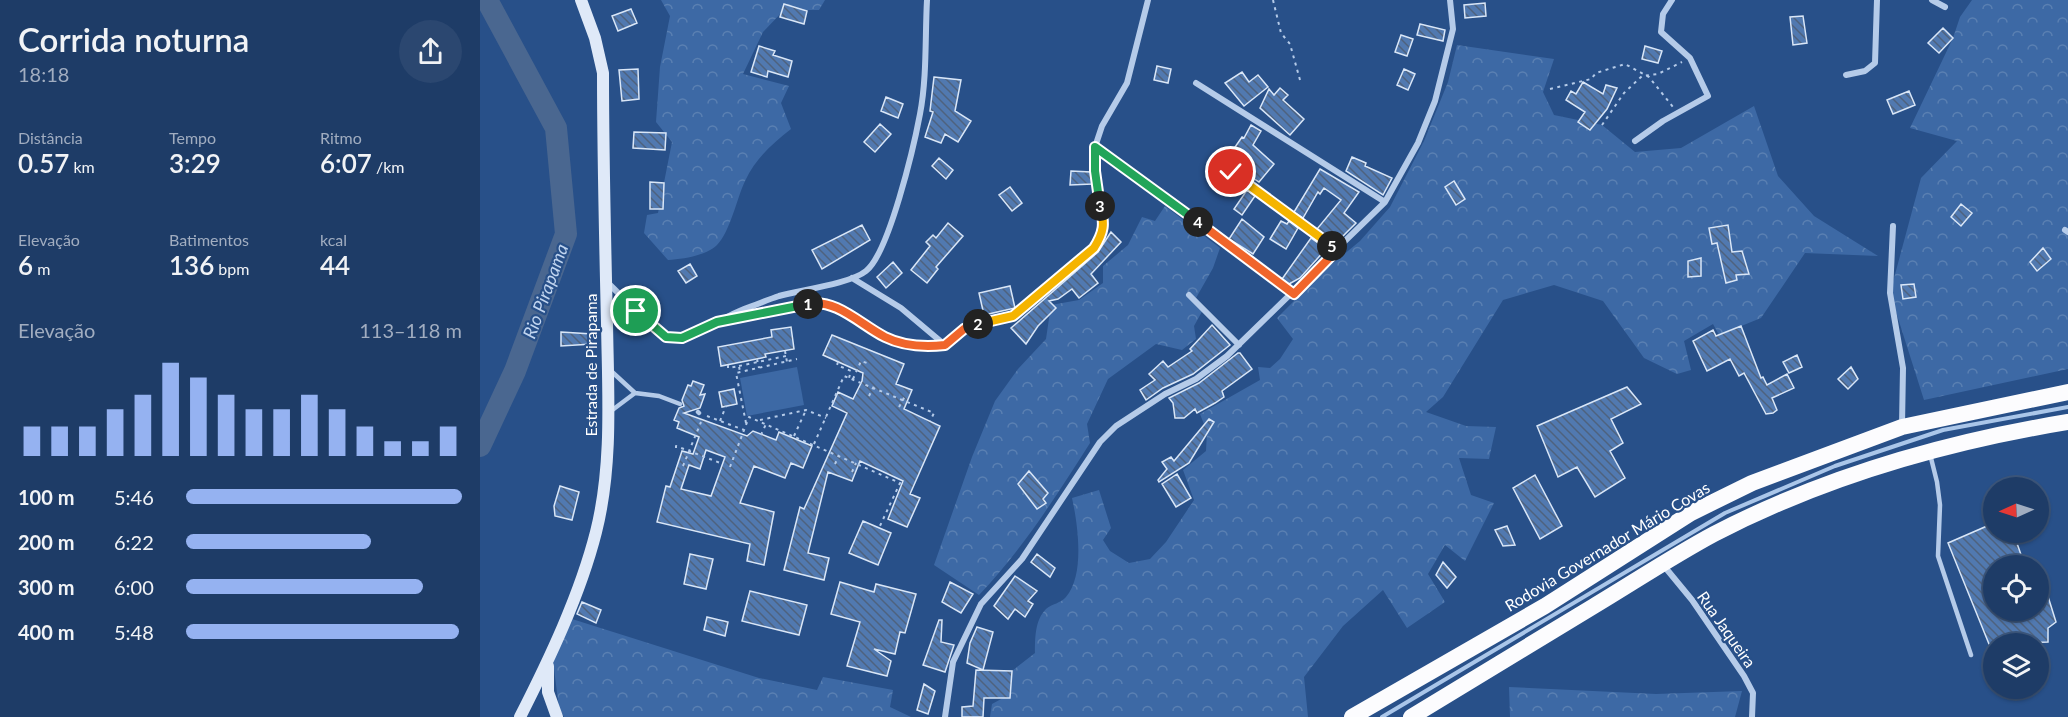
<!DOCTYPE html>
<html lang="pt">
<head>
<meta charset="utf-8">
<style>
	body { margin:0; font-family:Lato,sans-serif; background:#2b4770; color:#f1f3f6; height:100vh; display:flex; flex-direction:column; font-size:22px; white-space:nowrap }
	* { box-sizing:border-box; margin:0 }
	p { font-size:20px; color:#a1adc0 }
	.icon { flex:none; width:33px; height:33px; fill:none; stroke:currentColor; stroke-width:2; stroke-linecap:round; stroke-linejoin:round }
	.map { position:relative; flex:1; overflow:hidden }
	.panel { display:flex; flex-direction:column; background:#1e3c67; width:480px }
	.panel>* { flex:none }
	.needle { width:39px; rotate:267deg }
	.fabs { position:absolute; left:1503px; top:477px; display:grid; gap:12px }
	.fabs a { display:grid; place-items:center; width:66px; height:66px; border-radius:50%; background:#1e3c67; box-shadow:0 2px 4px #0004,0 0 0 2px #3c567b; font-size:30px }
	.pin { position:absolute; display:grid; place-items:center; width:51px; height:51px; color:#fff; margin:-26px; border:3px solid #fff; border-radius:50%; box-shadow:0 2px 6px #0007 }
	.km { position:absolute; width:30px; height:30px; margin:-15px; border-radius:50%; background:#222; color:#fff; font-size:16px; line-height:30px; text-align:center }
	.round { display:grid; place-items:center; flex:none; width:63px; height:63px; border-radius:32px; background:#2b4770 }
	.head { display:flex; align-items:center; justify-content:space-between; height:102px; padding:0 18px }
	h1 { font-size:33px; font-weight:600; line-height:45px }
	.stats { display:grid; grid-template-columns:repeat(3,1fr); gap:9px; height:102px; padding:6px 18px }
	.stats div { display:grid; align-content:center }
	.stats b { font-size:26px; font-weight:600 }
	.stats small { font-size:16px; font-weight:400 }
	.stats p { font-size:16px }
	.chart { height:168px; padding:12px 18px }
	.chart p { display:flex; justify-content:space-between }
	.chart svg { width:100%; height:108px; margin-top:6px; stroke:#95b2f1; stroke-width:6 }
	ul { padding:0 18px; list-style:none; font-size:20px }
	li { display:grid; grid-template-columns:96px 72px 1fr; align-items:center; height:45px }
	li i { height:15px; border-radius:8px; background:#95b2f1 }
	main { display:flex; flex:1; min-height:0 }
	.map>svg:first-child { display:block }
	.forest { fill:url(#forest-crowns) }
	.pitch { fill:#3d69a5 }
	.lines { fill:none; stroke-linecap:round; stroke-linejoin:round }
	.stream { stroke:#aac6e9; stroke-width:4 }
	.river { stroke:#4a6790; stroke-width:22 }
	.building { fill:url(#building-back-hatch); stroke:#d9e6f7; stroke-width:1.5; fill-rule:evenodd }
	.path { stroke:#b5cbe9; stroke-width:2; stroke-dasharray:3 4.5; stroke-linecap:butt }
	.service { stroke:#b5cbe9; stroke-width:4.5 }
	.minor { stroke:#b5cbe9; stroke-width:6 }
	.secondary { stroke:#dfe9f8; stroke-width:12 }
	.trunk { stroke:#fcfcfe; stroke-width:16 }
	.split-1-casing { stroke:#fff; stroke-width:12 }
	.split-2-casing { stroke:#fff; stroke-width:12 }
	.split-3-casing { stroke:#fff; stroke-width:12 }
	.split-4-casing { stroke:#fff; stroke-width:12 }
	.split-5-casing { stroke:#fff; stroke-width:12 }
	.split-6-casing { stroke:#fff; stroke-width:12 }
	.split-1 { stroke:#22a559; stroke-width:8 }
	.split-2 { stroke:#f0652b; stroke-width:8 }
	.split-3 { stroke:#f5b400; stroke-width:8 }
	.split-4 { stroke:#22a559; stroke-width:8 }
	.split-5 { stroke:#f0652b; stroke-width:8 }
	.split-6 { stroke:#f5b400; stroke-width:8 }
	.labels { text-anchor:middle; dominant-baseline:central; stroke-width:4.5; stroke-linejoin:round; paint-order:stroke }
	.street-label { font-size:16px; fill:#fff; stroke:#285089 }
	.water-label { font-size:18px; font-style:italic; fill:#c1d5f0; stroke:#285089 }
</style>
</head>
<body>
<main>
<section class="panel">
<div class="head"><div><h1>Corrida noturna</h1><p>18:18</p></div><a class="round"><svg class="icon" aria-label="share" viewBox="0 0 24 24"><path d="M12 15V3M7 8l5-5 5 5M5 13v7h14v-7"/></svg></a></div>
<div class="stats">
<div><p>Distância</p><b>0.57<small> km</small></b></div>
<div><p>Tempo</p><b>3:29</b></div>
<div><p>Ritmo</p><b>6:07<small> /km</small></b></div>
</div>
<div class="stats">
<div><p>Elevação</p><b>6<small> m</small></b></div>
<div><p>Batimentos</p><b>136<small> bpm</small></b></div>
<div><p>kcal</p><b>44</b></div>
</div>
<div class="chart"><p><span>Elevação</span>113–118 m</p>
<svg viewBox="0 0 160 44" preserveAspectRatio="none"><path d="M5 44V32M15 44V32M25 44V32M35 44V25M45 44V19M55 44V6M65 44V12M75 44V19M85 44V25M95 44V25M105 44V19M115 44V25M125 44V32M135 44V38M145 44V38M155 44V32"/></svg>
</div>
<ul>
<li><b>100 m</b>5:46<i style="width:100%"></i></li>
<li><b>200 m</b>6:22<i style="width:67%"></i></li>
<li><b>300 m</b>6:00<i style="width:86%"></i></li>
<li><b>400 m</b>5:48<i style="width:99%"></i></li>
</ul>
</section>
<div class="map">
<svg width="1588" height="717" viewBox="0 0 1588 717">
	<defs>
		<pattern id="forest-crowns" width="20" height="18" patternUnits="userSpaceOnUse" patternTransform="scale(1.5)"><rect width="20" height="18" fill="#3d69a5"/><path d="M2 6a3 3 0 1 1 6 0M12 15a3 3 0 1 1 6 0" fill="none" stroke="#5a80b2"/></pattern>
		<pattern id="building-back-hatch" width="6" height="6" patternUnits="userSpaceOnUse" patternTransform="scale(1.5)"><rect width="6" height="6" fill="#5179b0"/><path d="M-1 5l2 2M0 0l6 6M5-1l2 2" fill="none" stroke="#4e627e"/></pattern>
	</defs>
	<rect width="100%" height="100%" fill="#285089"/>
	<path class="forest" d="M181 0H345L339 10H304L283 32 263 74 309 86 301 103 311 129C292 144 276 158 265 181 257 198 250 232 237 245 225 256 203 259 188 260L164 233 167 215 178 213 192 142 176 122 180 67 190 16Z
		M1492 0H1588V369L1444 400 1410 293 1441 178 1477 141 1430 128 1473 38 1480 17Z
		M977 45 1074 59 1063 92 1074 115 1122 125 1155 152 1201 148 1274 106 1298 176 1334 216 1398 256 1325 253 1281 318 1239 335 1233 324 1204 341 1211 370 1197 374 1164 358 1123 301 1074 285 1023 300 963 397 946 412 986 426 1016 427 1009 459 979 458 991 495 1014 503 985 561 965 545 948 574 965 602 927 628 903 590 863 626 824 677 828 717H510L512 704 523 698H530L532 671 555 653C555 638 555 620 566 609 572 604 581 603 586 597 605 575 598 525 592 498L619 490 631 528 623 540 630 551 649 563 670 559 686 542 714 500 703 470 726 451 727 432 720 414 780 380 778 367 790 368 800 359 813 339 797 318 845 270 880 241 910 207 944 141 968 82Z
		M685 206 740 248 733 268 716 298 724 308 714 326 716 339 702 350 676 344 628 379 607 424 610 443C576 496 543 549 499 595L454 565 492 457 515 401 538 369 566 339 571 305 599 300 623 283V266L648 245 662 217 675 221Z
		M92 619 279 678 337 690 343 677 413 690 410 707 431 717H84L79 708 73 661Z
		M1029 687 1176 694 1262 691 1255 717H1030Z"/>
	<path class="pitch" d="M317 367 324 405 267 416 260 378Z"/>
	<g class="lines">
		<path class="stream" d="M902 717 1245 513 1355 466 1463 430 1588 407"/>
		<path class="river" d="M0 446 35 371 86 234 76 128 7 0"/>
	</g>
	<path class="building" d="M1005 3 1006 16 985 18 984 5Z
		M304 4 327 11 324 24 300 17Z
		M151 9 157 23 138 31 132 16Z
		M1323 16 1327 43 1313 45 1310 17Z
		M940 24 965 30 963 41 937 35Z
		M1463 28 1473 38 1459 53 1448 43Z
		M921 35 933 39 927 56 915 52Z
		M279 46 295 51 293 55 312 61 308 77 288 71 287 77 271 72Z
		M1165 46 1182 51 1178 63 1162 59Z
		M677 66 691 69 688 83 674 80Z
		M158 69 159 99 142 101 139 70Z
		M924 69 935 74 928 90 917 85Z
		M762 72 769 82 778 75 788 87 764 106 745 83Z
		M454 77 481 80 475 111 491 121 478 142 465 134 461 143 445 137 453 112 450 111Z
		M1103 82 1123 94 1126 85 1137 88 1127 109 1110 130 1098 122 1105 112 1086 100 1091 91 1096 94Z
		M800 88 808 95 803 100 824 119 810 135 780 108 789 89 794 95Z
		M1429 91 1435 105 1413 114 1407 100Z
		M406 97 423 104 418 118 401 111Z
		M400 124 411 134 395 152 384 142Z
		M771 125 781 131 773 145 794 164 779 182 746 160 762 137 764 138Z
		M154 132 186 133 185 150 153 148Z
		M872 157 886 163 885 166 912 178 903 195 866 171Z
		M459 158 473 170 466 179 452 166Z
		M840 169 879 192 864 213 876 223 856 243 837 229 861 200 844 188 840 194 838 192 823 218 814 212Z
		M591 171 611 172 612 184 590 185Z
		M974 181 985 199 976 205 965 187Z
		M170 182 184 183 183 209H170Z
		M530 187 542 203 532 211 519 195Z
		M767 190 775 196 762 215 754 209Z
		M1481 204 1492 213 1481 226 1471 217Z
		M762 219 784 237 773 254 749 239Z
		M801 221 807 224 809 221 818 228 806 249 790 239Z
		M468 223 483 236 456 267 458 269 447 283 431 270 450 246 446 242 453 235 456 238Z
		M382 225 390 240 342 269 332 250Z
		M1248 225 1252 252 1262 251 1269 274 1256 275 1257 280 1246 283 1237 243 1232 244 1229 228Z
		M631 232 641 242 611 274 618 283 599 298 592 289 578 299 569 301 576 308 558 326 546 344 531 328 618 252Z
		M831 238 846 249 820 278 809 284 802 279Z
		M1563 248 1571 259 1557 271 1550 262Z
		M1221 258V276L1208 277V261Z
		M413 262 422 273 406 288 397 277Z
		M210 264 217 276 206 283 198 271Z
		M1434 284 1436 297 1423 299 1421 285Z
		M530 286 535 308 504 315 499 293Z
		M732 325 750 345 713 374 683 388 666 400 660 390 675 380 669 374 683 361 688 367 712 351 710 349Z
		M1261 326 1281 378 1283 377 1287 385 1307 374 1314 388 1292 398 1297 410 1293 413 1286 414 1264 373 1259 376 1250 359 1227 371 1213 341 1233 330 1236 336Z
		M311 327 314 349 285 354 286 357 241 366 238 347 292 337 291 330Z
		M81 332 112 334V344L81 346Z
		M352 335 424 364 416 384 432 390 424 409 460 426 430 494 440 498 427 527 408 519 423 481 380 461 372 481 348 472 328 553 349 558 344 580 304 570 320 507 324 509 367 413 352 406 358 392 373 399 382 381 383 373 343 355Z
		M758 353H760L772 369 742 391 744 397 735 403 717 413 715 409 704 418H695L693 403 689 398 719 383Z
		M1317 355 1322 367 1309 373 1303 362Z
		M1371 367 1378 379 1368 389 1358 379Z
		M213 381 224 385 220 395 225 394 220 408 204 413 267 436 273 431 296 440 299 432 332 446 323 468 311 463 305 478 274 466 260 503 294 512 284 565 267 561 270 544 177 522 186 486 190 487 202 451 213 454 219 437 197 428 199 422 194 420 199 408 204 406 202 400 208 385 211 386ZM226 450 245 457 231 496 201 489 209 465 220 469Z
		M1147 387 1161 404 1131 419 1143 443 1130 451 1145 478 1115 497 1097 467 1078 477 1057 426Z
		M254 389 257 404 242 407 239 392Z
		M729 419 734 422 709 463 679 482 678 480 687 469 682 462 691 457 694 461Z
		M549 471 568 493 563 499 566 503 557 509 538 484Z
		M697 474 711 498 696 507 682 484Z
		M1055 475 1082 526 1060 539 1033 488Z
		M80 486 99 492 92 520 75 516 74 506Z
		M383 521 411 533 398 565 369 553Z
		M1514 523V532H1533L1545 566H1514V610H1558V574H1561L1576 622 1568 628V642L1509 644 1468 543Z
		M1027 526 1035 545 1023 546 1015 530Z
		M210 554 233 559 226 589 204 584Z
		M557 554 575 568 570 577 551 562Z
		M963 562 976 577 967 588 956 575Z
		M535 576 557 591 548 601 553 604 545 617 535 609 528 619 514 606Z
		M360 582 394 592 396 584 436 594 425 633 420 632 415 654 394 649 411 661 407 676 367 666 380 622 351 614Z
		M470 582 493 594 481 613 462 602Z
		M270 591 327 605 319 635 262 621Z
		M102 602 121 610 116 623 97 614Z
		M227 617 248 622 245 636 224 630Z
		M459 620H462L461 642 474 645 465 672 443 665Z
		M497 627 513 632 503 670 487 663 490 643Z
		M496 670 532 671 530 698H504L503 717H482V707L493 706Z
		M444 684 455 691 448 714 437 710Z"/>
	<g class="lines">
		<path class="path" d="M793 0 801 33 810 44 820 80
			M1070 89 1111 79 1116 73 1145 64 1169 77 1193 107
			M1122 125 1144 93 1162 76 1178 74 1202 62
			M305 351 307 362
			M277 359 279 368
			M358 362 357 365 371 371 369 378
			M248 365V368L259 366 260 372
			M259 366 306 356
			M373 379 381 361 387 363
			M389 396 394 386
			M419 407 425 396
			M227 416 264 430
			M280 420 326 410 346 418
			M240 421 246 406
			M266 423 256 373 317 359
			M281 435 286 424
			M314 436 326 410
			M334 444 364 376 454 413 450 421
			M196 448V446L243 464
			M355 464 359 455
			M203 466 221 422
			M250 467 269 417 420 483 399 528
			M372 472 376 463"/>
		<path class="service" d="M130 370 155 393 179 396 200 404
			M131 411 155 393
			M218 412 219 413
			M1450 454 1457 482 1460 505 1458 556 1491 655"/>
		<path class="minor" d="M1452 0 1465 7
			M1366 75 1385 71 1395 63 1397 0
			M716 83 905 202
			M1155 141 1183 121 1228 96 1210 58 1181 32 1183 14 1192 0
			M615 147 814 294
			M751 172 857 250
			M1413 226 1410 293 1423 368 1422 425
			M1585 230 1588 232
			M372 278 421 308 465 345
			M128 283 177 331C207 350 236 319 264 309 276 305 287 300 299 296 320 290 370 284 386 271 409 253 434 146 440 114 447 78 445 37 447 0
			M709 295 759 345
			M237 322 334 303H345L406 338 424 343 465 345 484 329 533 316 614 248 622 235 625 223 618 198 615 147 622 126 647 83 668 0
			M1184 566 1212 600 1264 676 1273 693 1272 717
			M465 717 473 662 501 604 542 559 620 442 636 426 685 394 716 379 747 356 905 202 938 143 955 101 973 29 970 0"/>
		<path class="secondary" d="M68 666V692L77 717
			M40 717C69 660 100 595 116 532 133 465 128 392 127 323 125 240 123 157 123 73L115 38 101 0"/>
		<path class="trunk" d="M872 717 1065 606 1211 513 1272 483 1422 427 1588 392
			M931 717C992 680 1053 643 1114 606 1154 582 1193 556 1234 534 1346 476 1465 442 1588 422"/>
	</g>
	<g class="lines">
		<defs>
			<path id="split-1" d="M156 311 186 337 202 338 237 322 328 304"/>
			<path id="split-2" d="M328 304C356 298 381 325 405 337 423 346 446 347 465 345L484 329 498 324"/>
			<path id="split-3" d="M498 324 533 316 614 248C624 232 625 224 620 206"/>
			<path id="split-4" d="M620 206 615 171V147L718 222"/>
			<path id="split-5" d="M718 222 814 294 857 250 852 246"/>
			<path id="split-6" d="M751 172 852 246"/>
		</defs>
		<use href="#split-1" class="split-1-casing"/>
		<use href="#split-2" class="split-2-casing"/>
		<use href="#split-3" class="split-3-casing"/>
		<use href="#split-4" class="split-4-casing"/>
		<use href="#split-5" class="split-5-casing"/>
		<use href="#split-6" class="split-6-casing"/>
		<use href="#split-1" class="split-1"/>
		<use href="#split-2" class="split-2"/>
		<use href="#split-3" class="split-3"/>
		<use href="#split-4" class="split-4"/>
		<use href="#split-5" class="split-5"/>
		<use href="#split-6" class="split-6"/>
	</g>
	<g class="labels">
		<g class="street-label">
			<text transform="translate(110 365) rotate(-90)">Estrada de Pirapama</text>
			<text transform="translate(1127 546) rotate(-31)">Rodovia Governador Mário Covas</text>
			<text transform="translate(1247 629) rotate(55)">Rua Jaqueira</text>
		</g>
		<g class="water-label">
			<text transform="translate(65 291) rotate(-70)">Rio Pirapama</text>
		</g>
	</g>
</svg>
<div class="fabs">
<a><svg class="needle" viewBox="-14 -14 28 28"><path d="M0-13l5 13h-10z" fill="#e53935"/><path d="M0 13l5-13h-10z" fill="#a1adc0"/></svg></a>
<a><svg class="icon" aria-label="locate" viewBox="0 0 24 24"><circle cx="12" cy="12" r="6"/><path d="M12 2v4M12 18v4M2 12h4M18 12h4"/></svg></a>
<a><svg class="icon" aria-label="layers" viewBox="0 0 24 24"><path d="M12 4l9 5-9 5-9-5zM3 14l9 5 9-5"/></svg></a>
</div>
<div class="pin" style="left:156px;top:311px;background:#1e9e55"><svg class="icon" aria-label="arrive" viewBox="0 0 24 24"><path d="M6 21V4h12l-3 4 3 4H6"/></svg></div>
<div class="pin" style="left:751px;top:172px;background:#d93025"><svg class="icon" aria-label="check" viewBox="0 0 24 24"><path d="M5 12l5 5 9-10"/></svg></div>
<b class="km" style="left:328px;top:304px">1</b>
<b class="km" style="left:498px;top:324px">2</b>
<b class="km" style="left:620px;top:206px">3</b>
<b class="km" style="left:718px;top:222px">4</b>
<b class="km" style="left:852px;top:246px">5</b>
</div>
</main>
</body>
</html>
